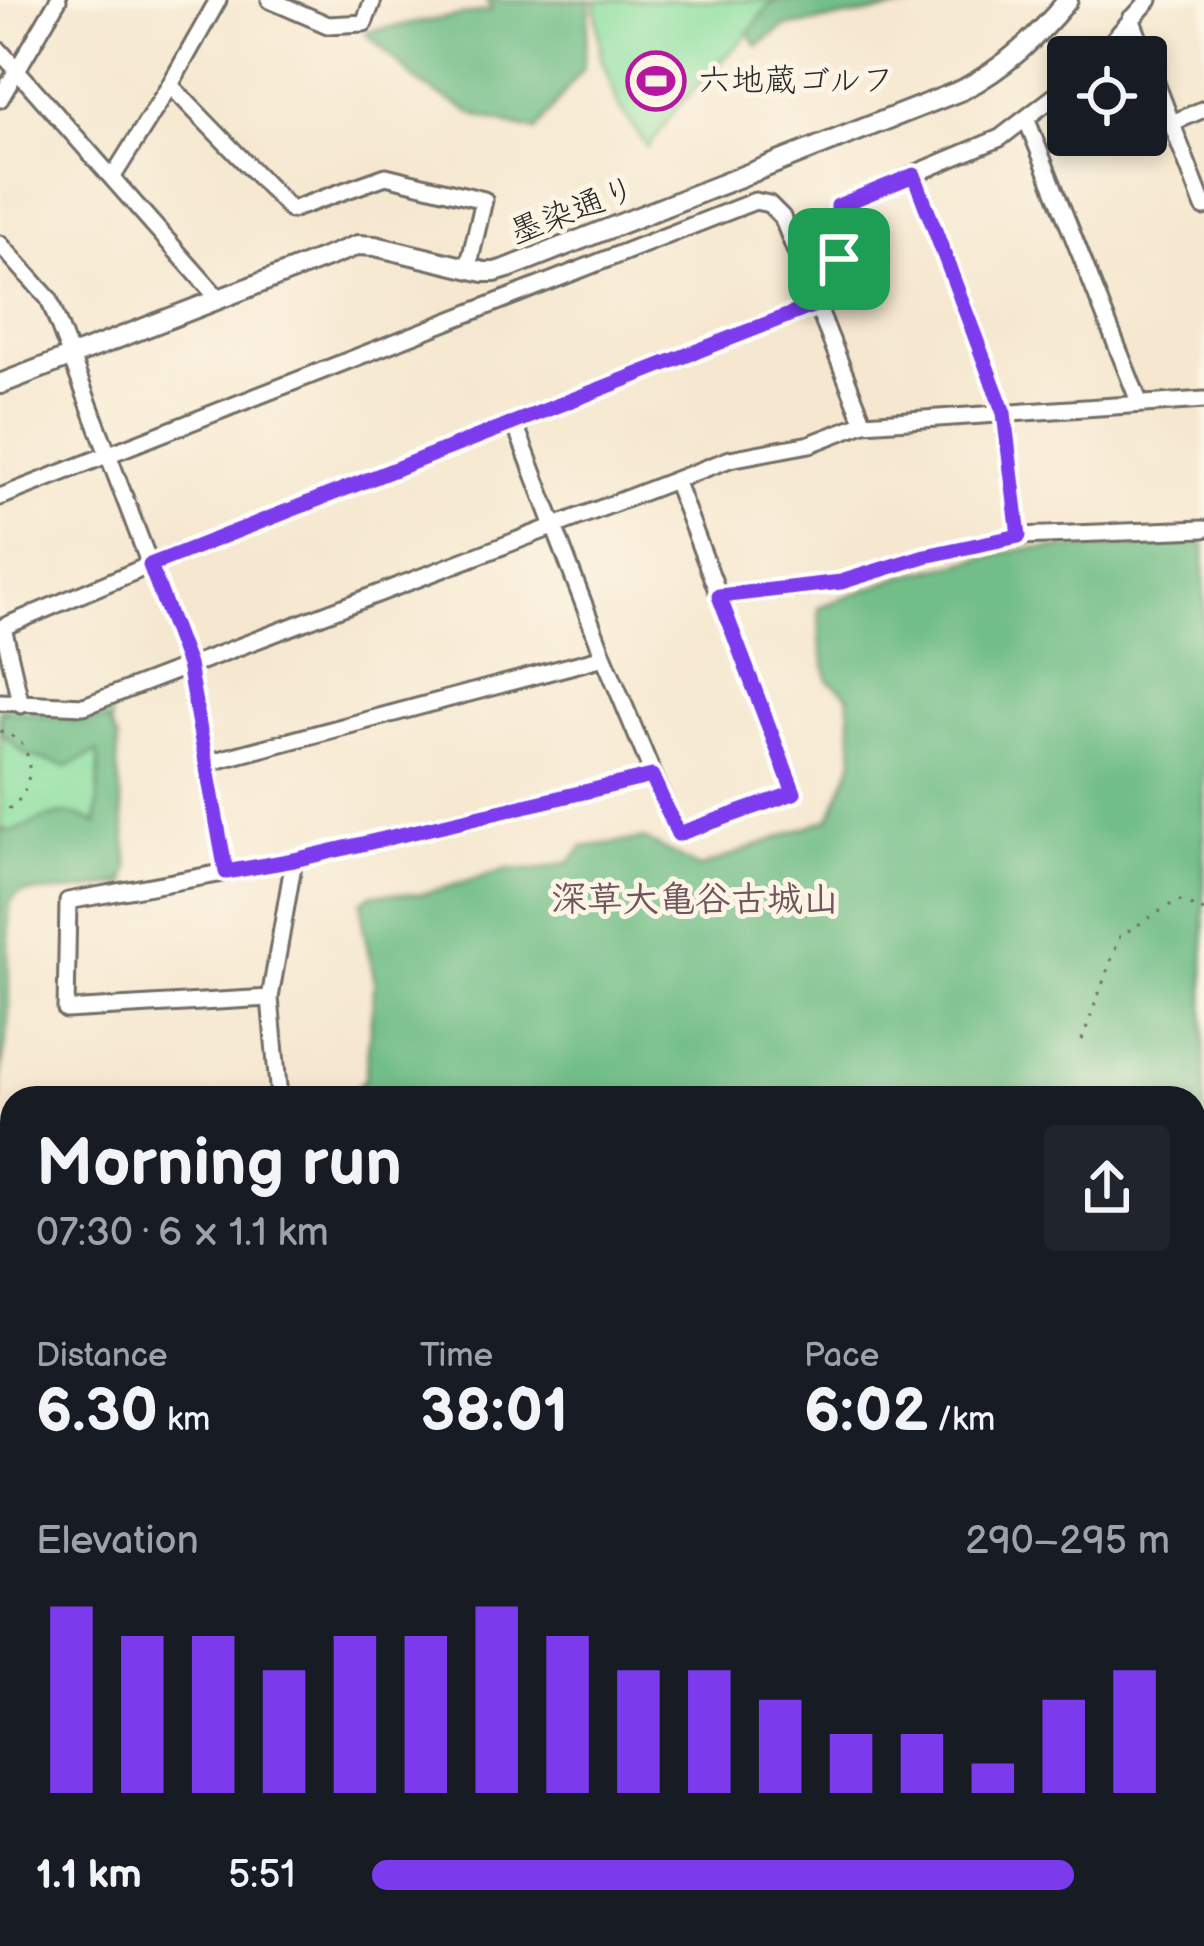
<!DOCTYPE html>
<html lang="en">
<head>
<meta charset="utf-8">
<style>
	body { margin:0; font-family:"Balsamiq Sans","Klee One",sans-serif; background:#20242c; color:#f1f3f6; height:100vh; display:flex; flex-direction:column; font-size:45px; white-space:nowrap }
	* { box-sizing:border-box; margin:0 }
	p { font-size:39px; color:#9ea1a6 }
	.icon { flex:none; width:66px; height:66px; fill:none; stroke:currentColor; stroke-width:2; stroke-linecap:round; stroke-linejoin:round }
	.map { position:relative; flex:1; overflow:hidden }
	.sheet { position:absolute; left:0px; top:1086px; width:1206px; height:861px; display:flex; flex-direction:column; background:#171b24; border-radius:36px 36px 0 0; box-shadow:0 6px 18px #0003 }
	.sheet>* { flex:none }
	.fabs { position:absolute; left:1047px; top:36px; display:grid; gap:24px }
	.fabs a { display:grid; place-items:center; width:120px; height:120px; border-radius:12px; background:#171b24; box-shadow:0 6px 18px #0003; font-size:60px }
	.pin { position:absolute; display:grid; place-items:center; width:102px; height:102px; color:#fff; margin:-51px; border-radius:24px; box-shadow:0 6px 18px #0006 }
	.round { display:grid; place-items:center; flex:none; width:126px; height:126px; border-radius:12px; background:#20242c }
	.headline { display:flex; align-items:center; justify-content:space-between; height:204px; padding:0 36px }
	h1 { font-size:66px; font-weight:700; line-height:90px }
	.stats { display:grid; grid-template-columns:repeat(3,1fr); gap:18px; height:204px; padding:12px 36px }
	.stats div { display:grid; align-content:center }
	.stats b { font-size:60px; font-weight:700 }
	.stats small { font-size:33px; font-weight:400 }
	.stats p { font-size:33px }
	.chart { height:336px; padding:24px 36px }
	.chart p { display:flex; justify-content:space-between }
	.chart svg { width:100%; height:216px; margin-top:12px; stroke:#7c3aed; stroke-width:6 }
	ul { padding:0 36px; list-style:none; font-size:39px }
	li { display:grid; grid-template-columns:192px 144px 1fr; align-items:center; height:90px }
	li i { height:30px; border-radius:15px; background:#7c3aed }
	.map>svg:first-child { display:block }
	.green { fill:#8de0a2; stroke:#5c8666; stroke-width:3 }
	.forest { fill:#72be88; stroke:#4e745a; stroke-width:3 }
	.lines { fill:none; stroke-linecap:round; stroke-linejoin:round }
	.service-casing { stroke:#726d65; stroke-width:14 }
	.minor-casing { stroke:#726d65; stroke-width:21 }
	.tertiary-casing { stroke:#726d65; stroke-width:24 }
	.path { stroke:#726d65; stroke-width:3; stroke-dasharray:3 9; stroke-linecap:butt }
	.service { stroke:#fff; stroke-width:8 }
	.minor { stroke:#fff; stroke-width:15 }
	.tertiary { stroke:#fff; stroke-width:18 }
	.route-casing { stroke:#fff; stroke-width:24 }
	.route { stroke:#7c3aed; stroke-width:15 }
	.labels { text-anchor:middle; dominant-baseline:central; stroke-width:10; stroke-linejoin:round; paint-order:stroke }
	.poi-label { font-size:33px; fill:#2b2b2b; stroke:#fcf5e5; text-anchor:start }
	.street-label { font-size:33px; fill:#2b2b2b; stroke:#fcf5e5 }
	.neighbourhood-label { font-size:36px; font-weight:bold; fill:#70555e; stroke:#fcf5e5 }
</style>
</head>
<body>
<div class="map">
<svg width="1204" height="1946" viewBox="0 0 1204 1946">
	<rect width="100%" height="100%" fill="#fcf5e5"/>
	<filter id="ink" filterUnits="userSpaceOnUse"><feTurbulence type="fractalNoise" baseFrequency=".00833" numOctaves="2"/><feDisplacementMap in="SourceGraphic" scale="24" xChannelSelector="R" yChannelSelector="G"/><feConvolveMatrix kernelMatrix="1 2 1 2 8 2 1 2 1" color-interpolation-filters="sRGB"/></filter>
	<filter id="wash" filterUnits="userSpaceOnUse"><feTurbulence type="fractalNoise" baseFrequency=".004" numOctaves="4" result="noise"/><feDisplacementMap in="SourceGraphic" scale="48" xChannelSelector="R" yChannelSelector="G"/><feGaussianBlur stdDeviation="2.7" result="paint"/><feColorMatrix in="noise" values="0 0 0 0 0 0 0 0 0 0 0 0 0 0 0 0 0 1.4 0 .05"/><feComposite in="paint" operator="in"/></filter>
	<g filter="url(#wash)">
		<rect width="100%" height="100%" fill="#f6e8d0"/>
		<path class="green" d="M595 0H777L768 6 749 33 678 106 648 148 619 106 601 57Z
			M0 705 79 713 110 709 127 885 6 893 0 1105Z
			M215 1935H316L330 1946H208Z"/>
		<path class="forest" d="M486 0H591L583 68 536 131 475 115 419 83 365 32 491 10Z
			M777 0H955L784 27 757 46 749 33 768 6Z
			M1204 544V1946H546L543 1935H1194V1098H346L365 1079 375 981 364 931 362 901 373 894H420L441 889 509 869 537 870 570 862 583 847 644 839 699 868 830 818 854 759 848 695 828 680 820 640 819 607 906 575 1024 549Z
			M4 711 78 721 107 720 118 740 117 764 129 868 124 881C90 892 57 892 21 892L10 902C4 960 16 1013 0 1072V828L11 832C31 825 57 809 79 816 85 817 91 822 97 824 96 800 102 776 97 752L67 767 25 754 0 732V712Z
			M0 1147 12 1179V1241L0 1273 4 1298 12 1322V1382L0 1391Z
			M0 1460 12 1465V1935H114L108 1946H0Z"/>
	</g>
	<g filter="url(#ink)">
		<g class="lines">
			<defs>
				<path id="service" d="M368 1935 371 1946
					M449 1935 452 1946
					M180 1946 182 1935"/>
				<path id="minor" d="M270 0 328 25 364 23 373 0
					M1131 18 1204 207
					M0 51 218 298
					M1098 57 1149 0
					M170 85 291 210 386 176 484 200 468 268
					M0 99 58 0
					M1026 118 1140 404
					M1172 123 1204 109
					M914 175 1004 413 1019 536
					M112 178 170 85 218 0
					M0 244 49 299 188 665 226 872
					M515 424 604 657 678 834 794 793 675 480
					M0 497 755 201 769 204 782 217 864 423
					M719 597 841 582 925 556 1019 536 1204 529
					M0 702 84 706 730 459 810 444 864 423 1204 400
					M21 705 3 627 150 565 815 305 839 259 838 206 1000 138 1068 86
					M207 763 604 657
					M270 998 66 1010 68 901 294 860 652 776
					M279 1098 270 998 294 860"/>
				<path id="tertiary" d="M0 384 358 245 375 246 484 272H495L508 268 962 90C1005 68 1037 37 1068 0"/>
			</defs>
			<use href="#service" class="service-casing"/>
			<use href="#minor" class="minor-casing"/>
			<use href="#tertiary" class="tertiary-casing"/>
			<path class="path" d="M0 731C8 734 20 739 24 747 36 771 26 806 0 812
				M1082 1040 1120 936 1178 900 1204 911
				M0 1411H12
				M0 1681 12 1796
				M0 1937 10 1936 12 1930
				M104 1946V1935"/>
			<use href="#service" class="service"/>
			<use href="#minor" class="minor"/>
			<use href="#tertiary" class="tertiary"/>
		</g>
	</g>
	<g class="lines" filter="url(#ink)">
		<defs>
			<path id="route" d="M914 175 1004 413 1019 536 925 556 841 582 719 596 794 793 678 834 652 776 294 860 226 872 188 665 150 565 815 305 839 259 838 206Z"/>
		</defs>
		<use href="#route" class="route-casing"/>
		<use href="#route" class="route"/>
	</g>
	<defs>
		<symbol id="stadium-ring" viewBox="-11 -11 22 22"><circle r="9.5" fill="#fcf5e5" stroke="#b5179e" stroke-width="1.5"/><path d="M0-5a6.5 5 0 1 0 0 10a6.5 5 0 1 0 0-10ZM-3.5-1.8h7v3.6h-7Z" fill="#b5179e"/></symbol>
	</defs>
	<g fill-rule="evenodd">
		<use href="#stadium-ring" x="623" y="48" width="66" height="66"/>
	</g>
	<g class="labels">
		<g class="poi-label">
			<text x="698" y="81">六地蔵ゴルフ</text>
		</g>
		<g class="street-label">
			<text transform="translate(573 211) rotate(-21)">墨染通り</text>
		</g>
		<g class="neighbourhood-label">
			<text x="695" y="900">深草大亀谷古城山</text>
		</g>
	</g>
</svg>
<div class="fabs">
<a><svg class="icon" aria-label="locate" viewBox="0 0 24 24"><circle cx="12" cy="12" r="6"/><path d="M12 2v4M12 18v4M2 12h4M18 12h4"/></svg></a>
</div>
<div class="pin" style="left:839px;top:259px;background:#1e9e55"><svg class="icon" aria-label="arrive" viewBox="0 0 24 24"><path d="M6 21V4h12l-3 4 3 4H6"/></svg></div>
<section class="sheet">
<div class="headline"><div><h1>Morning run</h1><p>07:30 · 6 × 1.1 km</p></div><a class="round"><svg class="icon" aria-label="share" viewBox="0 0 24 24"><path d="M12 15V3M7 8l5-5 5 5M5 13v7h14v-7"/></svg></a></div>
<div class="stats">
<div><p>Distance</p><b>6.30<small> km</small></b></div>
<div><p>Time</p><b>38:01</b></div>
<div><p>Pace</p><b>6:02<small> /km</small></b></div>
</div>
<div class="chart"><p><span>Elevation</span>290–295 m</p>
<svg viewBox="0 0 160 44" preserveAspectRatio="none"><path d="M5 44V6M15 44V12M25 44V12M35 44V19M45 44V12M55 44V12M65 44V6M75 44V12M85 44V19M95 44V19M105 44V25M115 44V32M125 44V32M135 44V38M145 44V25M155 44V19"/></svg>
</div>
<ul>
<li><b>1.1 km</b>5:51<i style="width:88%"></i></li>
</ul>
</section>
</div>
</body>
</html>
